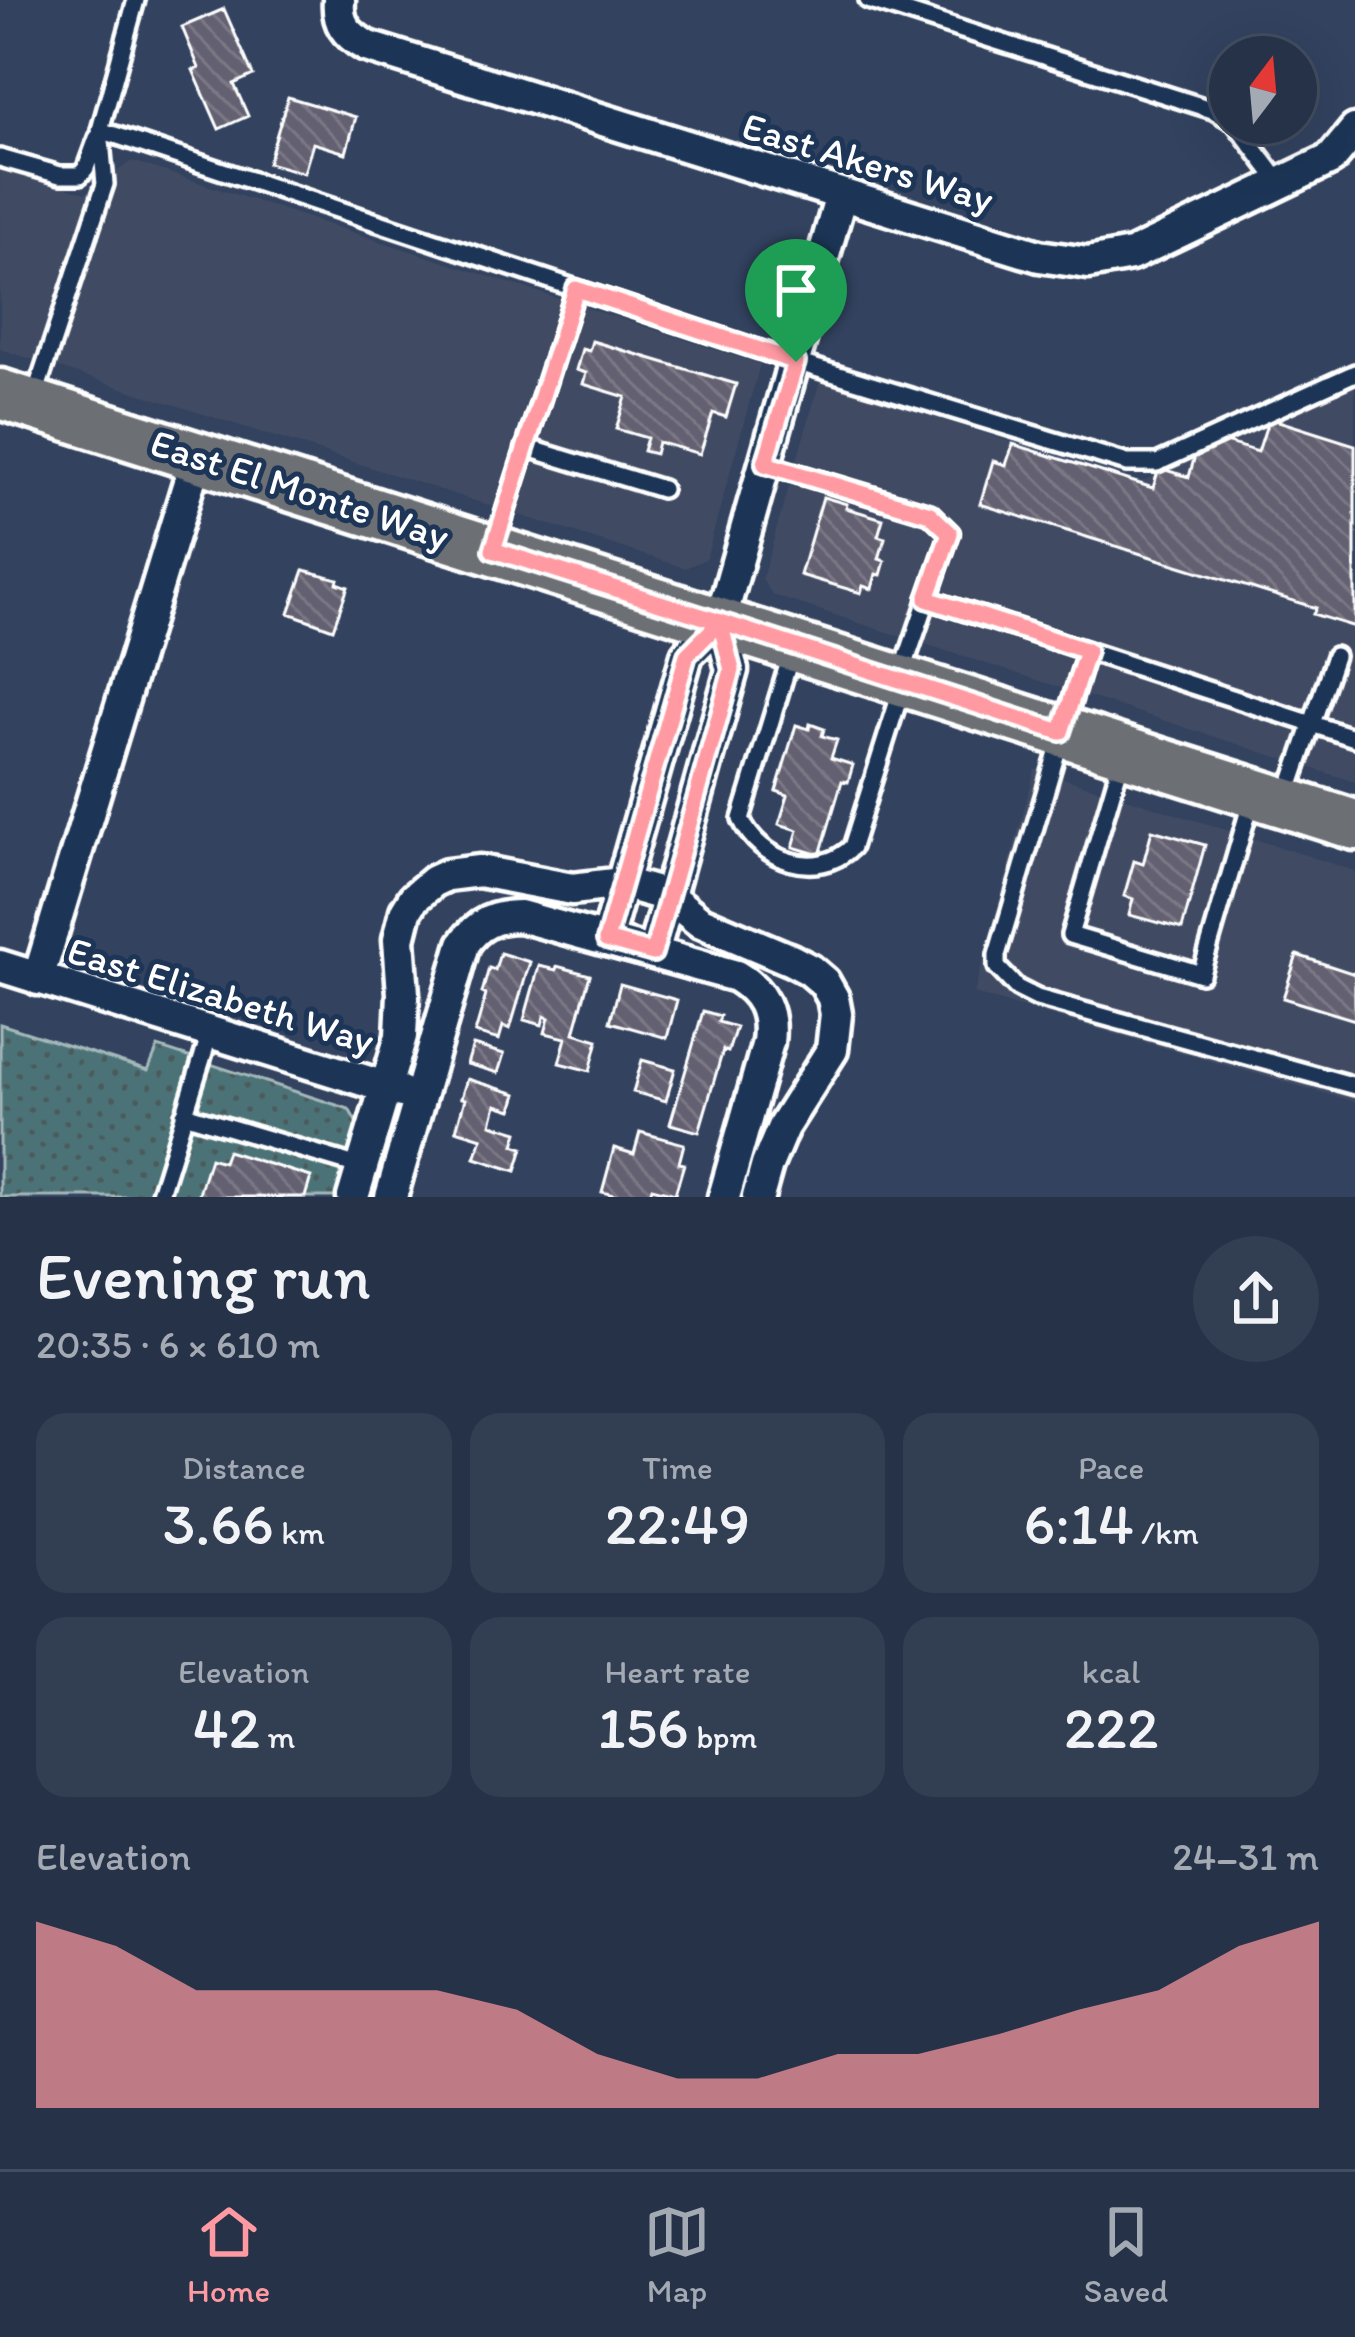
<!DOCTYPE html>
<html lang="en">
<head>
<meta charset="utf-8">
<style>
	body { margin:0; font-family:Itim,sans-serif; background:#323e52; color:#f1f3f6; height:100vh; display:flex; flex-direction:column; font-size:45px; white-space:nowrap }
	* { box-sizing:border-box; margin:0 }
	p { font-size:39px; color:#a4aab4 }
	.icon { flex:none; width:66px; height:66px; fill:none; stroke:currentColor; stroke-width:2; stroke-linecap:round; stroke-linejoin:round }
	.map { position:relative; height:1197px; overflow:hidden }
	.panel { display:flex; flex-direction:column; background:#263247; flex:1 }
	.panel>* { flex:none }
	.needle { width:78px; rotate:16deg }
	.buttons { position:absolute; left:1209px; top:36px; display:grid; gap:24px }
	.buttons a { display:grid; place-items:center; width:108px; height:108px; border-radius:50%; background:#263247; box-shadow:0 12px 48px #0002,0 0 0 3px #424d60; font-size:60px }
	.pin { position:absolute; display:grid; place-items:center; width:102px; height:102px; color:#fff; margin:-123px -51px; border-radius:50% 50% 50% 0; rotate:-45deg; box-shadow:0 0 12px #0007 }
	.pin .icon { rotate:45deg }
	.round { display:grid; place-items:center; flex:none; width:126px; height:126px; border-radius:63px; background:#323e52 }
	.head { display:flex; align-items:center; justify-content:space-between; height:204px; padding:0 36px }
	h1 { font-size:66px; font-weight:600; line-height:90px }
	.stats { display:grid; grid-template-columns:repeat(3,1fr); gap:18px; height:204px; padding:12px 36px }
	.stats div { display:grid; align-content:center; border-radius:30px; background:#323e52; text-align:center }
	.stats b { font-size:60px; font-weight:600 }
	.stats small { font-size:33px; font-weight:400 }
	.stats p { font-size:33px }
	.chart { height:336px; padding:24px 36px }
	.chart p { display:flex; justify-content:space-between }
	.chart svg { width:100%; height:216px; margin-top:12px; fill:#ff9aa2; opacity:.7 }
	.tab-bar { display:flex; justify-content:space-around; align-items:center; height:168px; border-top:3px solid #424d60; background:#263247; font-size:33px; color:#a4aab4 }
	.tab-bar a { display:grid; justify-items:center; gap:6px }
	.tab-bar .on { color:#ff9aa2 }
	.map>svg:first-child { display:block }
	.built { fill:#414b64 }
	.park { fill:url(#park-dots); stroke:#a5b9bb; stroke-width:3 }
	.building { fill:url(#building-back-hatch); stroke:#fff; stroke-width:3 }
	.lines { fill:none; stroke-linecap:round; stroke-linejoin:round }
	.lane-casing { stroke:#fff; stroke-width:24 }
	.street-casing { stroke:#fff; stroke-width:39 }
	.primary-casing { stroke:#fff; stroke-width:57 }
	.lane { stroke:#1d3557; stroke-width:15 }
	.street { stroke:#1d3557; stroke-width:30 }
	.primary { stroke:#6c6f75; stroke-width:48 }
	.route-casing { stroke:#fff; stroke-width:24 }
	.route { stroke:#ff9aa2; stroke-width:15 }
	.labels { text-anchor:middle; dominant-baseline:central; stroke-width:10; stroke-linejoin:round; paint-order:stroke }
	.street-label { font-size:39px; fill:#fff; stroke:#1d3557 }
</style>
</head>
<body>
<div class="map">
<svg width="1355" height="1197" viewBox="0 0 1355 1197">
	<defs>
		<pattern id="park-dots" width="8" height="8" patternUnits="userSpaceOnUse" patternTransform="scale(3)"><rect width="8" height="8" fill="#4b7377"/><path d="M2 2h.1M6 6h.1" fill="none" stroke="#4c5a5b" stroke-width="1.8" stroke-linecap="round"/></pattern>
		<pattern id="building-back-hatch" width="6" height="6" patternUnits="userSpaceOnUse" patternTransform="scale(3)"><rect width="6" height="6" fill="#646071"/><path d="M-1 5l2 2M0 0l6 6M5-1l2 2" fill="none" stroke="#7b7886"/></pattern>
	</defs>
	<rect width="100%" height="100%" fill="#32425f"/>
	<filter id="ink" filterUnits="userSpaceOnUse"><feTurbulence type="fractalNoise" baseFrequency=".00833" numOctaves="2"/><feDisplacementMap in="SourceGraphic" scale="24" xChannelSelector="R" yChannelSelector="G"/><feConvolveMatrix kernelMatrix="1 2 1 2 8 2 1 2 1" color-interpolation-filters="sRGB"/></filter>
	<g filter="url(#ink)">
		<path class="built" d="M132 161 760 364 706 559 685 568 0 349V169L86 193Z
			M820 381 1139 483 1355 385V782L772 595 762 579Z
			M1035 769 1355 871V1102L974 994Z"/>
		<path class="park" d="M0 1024 148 1071 158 1047 349 1109 360 1129 342 1197H0Z"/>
		<path class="building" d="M224 9 253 75 234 84 248 116 219 129 193 70 199 68 182 27Z
			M288 97 356 117 346 153 313 143 304 173 268 163Z
			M592 341 736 384 726 417 713 413 700 454 658 442 655 454 643 451 647 438 616 429 626 397 583 384 586 373 576 370 582 349 589 351Z
			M1269 418 1355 445V627L1313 614 1316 608 980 504 993 461 1006 465 1013 444 1153 488 1159 468 1189 477 1196 452 1222 441 1258 452Z
			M823 497 847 504 846 508 883 519 878 536 885 538 879 559 885 561 881 575 876 574 872 589 863 586 861 593 800 575Z
			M304 570 338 579 337 583 348 587 333 629 289 613Z
			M810 724 824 729 822 736 837 740 831 758 853 765 848 782 842 781 820 855 793 847 798 830 779 824 788 795 776 791 796 725 809 729Z
			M1152 830 1205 845 1182 929 1129 915 1133 899 1124 896 1134 861 1143 864Z
			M500 953 530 962 510 1029 503 1026 499 1040 475 1033 486 995 482 993 489 968 495 970Z
			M1297 955 1355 974V1020L1283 998Z
			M539 966 556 970 557 966 590 975 574 1033 598 1040 590 1071 559 1063 566 1038 545 1033 549 1018 544 1016 542 1025 524 1020Z
			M620 984 677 1000 667 1038 610 1022Z
			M703 1011 720 1016 718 1022 736 1027 728 1052 723 1050 699 1132 670 1124Z
			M473 1045 504 1054 498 1073 467 1064Z
			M642 1060 675 1069 666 1101 633 1092Z
			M467 1079 517 1094 512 1110 496 1105 491 1124 518 1132 514 1145 523 1148 516 1171 475 1158 482 1138 456 1130 465 1099 461 1098Z
			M640 1132 684 1144 679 1163 684 1164 675 1194 652 1188 649 1197H621L602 1192 614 1148 634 1154Z
			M227 1151 311 1177 305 1197H198L210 1158 223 1162Z"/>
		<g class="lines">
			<defs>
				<path id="lane" d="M136 0 100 130 796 362 1127 463H1157L1355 373
					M868 0 1213 110 1230 120
					M1235 123 1281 184
					M0 158 60 175H80L86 168 97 138
					M34 398 105 184 100 130
					M525 447 662 489
					M765 464 930 513 950 533 901 676
					M494 547 576 289
					M927 599 1355 738
					M1087 651 997 955V967L1017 988 1037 998 1355 1086
					M792 652 741 819C760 861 817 881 852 847L903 685
					M1123 755 1070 935 1201 974 1253 796
					M1286 800 1335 656
					M184 1114 362 1167
					M159 1197 210 1033"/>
				<path id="street" d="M339 0C337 23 346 34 366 46L1039 256 1088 263 1131 255 1331 159 1355 130
					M606 940 687 655 720 622 841 195
					M653 953 732 670 720 622
					M0 966 401 1092
					M38 979 197 456
					M353 1197 401 1036 403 994 399 939 406 911 414 898 434 881 447 875 479 871 572 889 622 883 668 896 699 921 791 960 810 970 824 982 833 998 836 1014 832 1050 783 1127 767 1165 758 1197
					M391 1197 464 944C478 923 495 916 520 916L736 976C762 992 772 1011 768 1042L724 1197"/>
				<path id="primary" d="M0 394 1355 825"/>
			</defs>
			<use href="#lane" class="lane-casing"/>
			<use href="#street" class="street-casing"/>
			<use href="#primary" class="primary-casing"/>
			<use href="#lane" class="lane"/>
			<use href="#street" class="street"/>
			<use href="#primary" class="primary"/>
		</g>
	</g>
	<g class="lines" filter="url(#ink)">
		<defs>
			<path id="route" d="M796 362 576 289 493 550 720 622 687 655 606 940 653 953 732 670 720 622 1061 732 1087 651 927 599 950 533 930 514 765 464 796 362"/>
		</defs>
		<use href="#route" class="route-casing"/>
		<use href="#route" class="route"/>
	</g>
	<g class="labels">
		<g class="street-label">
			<text transform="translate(868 162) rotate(17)">East Akers Way</text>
			<text transform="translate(300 489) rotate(18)">East El Monte Way</text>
			<text transform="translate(221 995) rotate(17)">East Elizabeth Way</text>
		</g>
	</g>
</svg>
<div class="buttons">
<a><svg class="needle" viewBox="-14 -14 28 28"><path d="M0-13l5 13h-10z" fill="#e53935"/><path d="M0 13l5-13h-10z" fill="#a4aab4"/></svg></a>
</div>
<div class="pin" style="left:796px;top:362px;background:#1e9e55"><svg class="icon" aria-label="arrive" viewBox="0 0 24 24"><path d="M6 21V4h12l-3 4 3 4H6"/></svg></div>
</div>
<section class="panel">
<div class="head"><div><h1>Evening run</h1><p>20:35 · 6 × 610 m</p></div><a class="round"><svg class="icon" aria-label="share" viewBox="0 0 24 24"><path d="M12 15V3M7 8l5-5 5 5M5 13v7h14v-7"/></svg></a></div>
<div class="stats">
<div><p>Distance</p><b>3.66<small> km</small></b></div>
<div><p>Time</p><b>22:49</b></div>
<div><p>Pace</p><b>6:14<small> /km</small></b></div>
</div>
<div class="stats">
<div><p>Elevation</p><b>42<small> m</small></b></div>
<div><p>Heart rate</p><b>156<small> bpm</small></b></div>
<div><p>kcal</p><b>222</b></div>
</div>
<div class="chart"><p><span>Elevation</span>24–31 m</p>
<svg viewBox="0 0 160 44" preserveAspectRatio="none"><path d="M0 44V6L10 11L20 20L30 20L40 20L50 20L60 24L70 33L80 38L90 38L100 33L110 33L120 29L130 24L140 20L150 11L160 6V44z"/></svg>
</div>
</section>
<nav class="tab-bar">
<a class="on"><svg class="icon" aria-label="home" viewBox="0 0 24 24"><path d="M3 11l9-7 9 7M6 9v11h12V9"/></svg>Home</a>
<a><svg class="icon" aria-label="map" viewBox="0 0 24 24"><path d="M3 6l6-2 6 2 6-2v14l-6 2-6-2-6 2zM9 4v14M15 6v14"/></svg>Map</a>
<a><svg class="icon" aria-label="saved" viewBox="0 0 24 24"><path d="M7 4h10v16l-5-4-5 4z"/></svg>Saved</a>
</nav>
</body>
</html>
